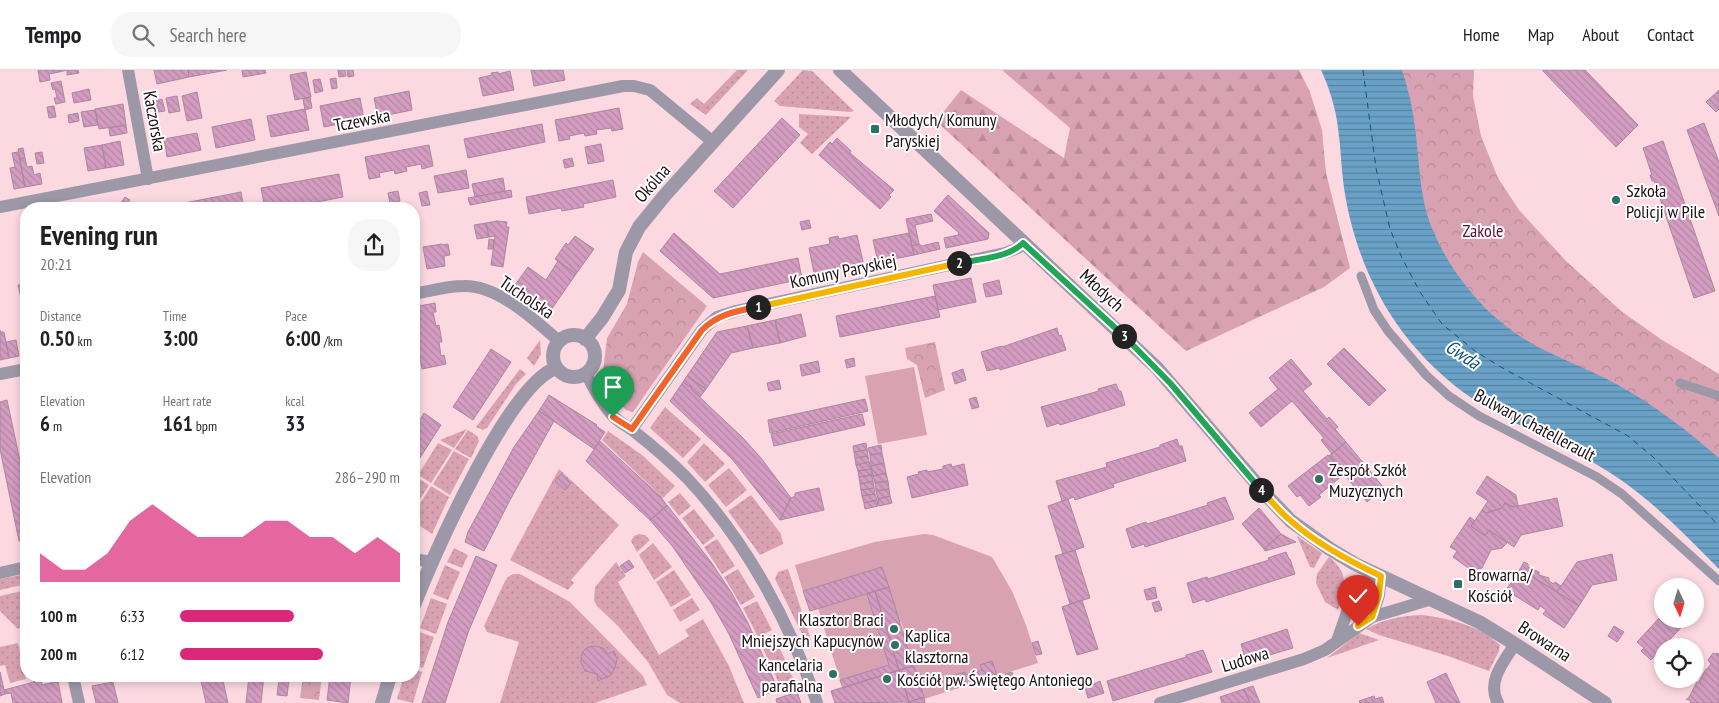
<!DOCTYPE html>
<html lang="en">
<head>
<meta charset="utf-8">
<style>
	body { margin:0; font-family:"PT Sans Narrow",sans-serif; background:#f6f6f6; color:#202124; height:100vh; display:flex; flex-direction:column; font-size:19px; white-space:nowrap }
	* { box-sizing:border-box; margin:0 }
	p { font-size:16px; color:#757577 }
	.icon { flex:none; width:28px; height:28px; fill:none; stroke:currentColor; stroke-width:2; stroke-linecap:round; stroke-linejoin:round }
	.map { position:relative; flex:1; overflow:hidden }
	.details { position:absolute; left:20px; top:132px; width:400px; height:480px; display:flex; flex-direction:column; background:#fff; border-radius:20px; box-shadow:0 2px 8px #0003 }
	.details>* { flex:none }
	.needle { width:32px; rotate:176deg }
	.tools { position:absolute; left:1654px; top:508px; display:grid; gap:10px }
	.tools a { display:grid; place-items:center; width:50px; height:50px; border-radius:50%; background:#fff; box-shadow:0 2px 8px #0003; font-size:25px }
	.pin { position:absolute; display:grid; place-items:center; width:42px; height:42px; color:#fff; margin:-51px -21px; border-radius:50% 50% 50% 0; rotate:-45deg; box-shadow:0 0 5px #0007 }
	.pin .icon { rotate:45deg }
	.km { position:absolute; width:25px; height:25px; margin:-12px; border-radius:50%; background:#222; color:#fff; font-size:14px; line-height:25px; text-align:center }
	.round { display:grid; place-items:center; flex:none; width:52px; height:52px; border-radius:20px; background:#f6f6f6 }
	.headline { display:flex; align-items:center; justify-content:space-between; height:85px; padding:0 20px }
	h1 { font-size:28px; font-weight:600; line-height:38px }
	.stats { display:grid; grid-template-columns:repeat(3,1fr); gap:8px; height:85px; padding:5px 20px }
	.stats div { display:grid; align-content:center }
	.stats b { font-size:21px; font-weight:600 }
	.stats small { font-size:14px; font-weight:400 }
	.stats p { font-size:14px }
	.chart { height:140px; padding:10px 20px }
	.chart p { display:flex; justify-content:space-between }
	.chart svg { width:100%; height:90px; margin-top:5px; fill:#db2777; opacity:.7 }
	ul { padding:0 20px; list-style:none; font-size:16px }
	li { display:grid; grid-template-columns:80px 60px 1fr; align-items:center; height:38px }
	li i { height:12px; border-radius:6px; background:#db2777 }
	header { display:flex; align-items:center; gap:30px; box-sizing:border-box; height:70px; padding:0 25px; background:#fff; border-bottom:1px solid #e0e0e0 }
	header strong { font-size:24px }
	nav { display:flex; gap:28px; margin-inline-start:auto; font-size:18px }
	.search { width:350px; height:45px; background:#f6f6f6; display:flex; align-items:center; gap:12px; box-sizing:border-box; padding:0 18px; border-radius:20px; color:#757577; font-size:19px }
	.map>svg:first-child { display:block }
	.grass { fill:url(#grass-dots) }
	.forest { fill:url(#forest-firs) }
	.park { fill:url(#park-crowns) }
	.garden { fill:#d9a2b2 }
	.water { fill:url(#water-rules) }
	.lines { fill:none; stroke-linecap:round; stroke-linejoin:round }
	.ferry { stroke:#12547a; stroke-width:1; stroke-dasharray:6 5; stroke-linecap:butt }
	.building { fill:url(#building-back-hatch); stroke:#aa889e }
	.pedestrian { stroke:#9d98a7; stroke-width:9 }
	.minor { stroke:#9d98a7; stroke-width:12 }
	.tertiary { stroke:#9d98a7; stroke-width:14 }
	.split-1-casing { stroke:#fff; stroke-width:10 }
	.split-2-casing { stroke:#fff; stroke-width:10 }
	.split-3-casing { stroke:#fff; stroke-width:10 }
	.split-4-casing { stroke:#fff; stroke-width:10 }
	.split-5-casing { stroke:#fff; stroke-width:10 }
	.split-1 { stroke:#f0652b; stroke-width:6 }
	.split-2 { stroke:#f5b400; stroke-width:6 }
	.split-3 { stroke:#22a559; stroke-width:6 }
	.split-4 { stroke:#22a559; stroke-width:6 }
	.split-5 { stroke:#f5b400; stroke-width:6 }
	.poi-dot { fill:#2b7165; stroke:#fff; stroke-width:2 }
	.labels { text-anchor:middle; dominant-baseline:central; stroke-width:4; stroke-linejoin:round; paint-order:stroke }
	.poi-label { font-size:18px; fill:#1d0f13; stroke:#fff; text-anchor:start }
	.street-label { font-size:18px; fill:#1d0f13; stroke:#fff }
	.park-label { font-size:18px; fill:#5d1131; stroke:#fff }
	.water-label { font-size:19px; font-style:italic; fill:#12547a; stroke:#fff }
</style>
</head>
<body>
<header>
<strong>Tempo</strong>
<div class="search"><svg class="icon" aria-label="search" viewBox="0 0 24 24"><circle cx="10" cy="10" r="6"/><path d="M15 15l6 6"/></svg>Search here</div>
<nav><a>Home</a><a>Map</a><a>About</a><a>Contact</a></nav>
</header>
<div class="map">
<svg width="1719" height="633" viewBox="0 0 1719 633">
	<defs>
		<pattern id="grass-dots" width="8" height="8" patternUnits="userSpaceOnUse" patternTransform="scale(1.25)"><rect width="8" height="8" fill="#d9a2b2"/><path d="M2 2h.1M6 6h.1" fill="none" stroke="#ba8a98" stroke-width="1.8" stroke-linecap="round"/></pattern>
		<pattern id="forest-firs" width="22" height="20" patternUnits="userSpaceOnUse" patternTransform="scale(1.25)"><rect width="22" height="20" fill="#d9a2b2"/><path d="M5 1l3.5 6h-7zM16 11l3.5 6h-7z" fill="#ba8a98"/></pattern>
		<pattern id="park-crowns" width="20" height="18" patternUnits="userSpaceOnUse" patternTransform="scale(1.25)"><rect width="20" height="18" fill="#d9a2b2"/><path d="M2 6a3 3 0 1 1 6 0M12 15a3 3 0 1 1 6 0" fill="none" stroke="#ba8a98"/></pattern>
		<pattern id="water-rules" width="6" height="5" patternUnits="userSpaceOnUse" patternTransform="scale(1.25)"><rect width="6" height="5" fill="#6aa1c7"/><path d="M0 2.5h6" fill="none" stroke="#5782a0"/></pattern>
		<pattern id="building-back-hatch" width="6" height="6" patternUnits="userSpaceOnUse" patternTransform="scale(1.25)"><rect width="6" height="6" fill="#d39cc0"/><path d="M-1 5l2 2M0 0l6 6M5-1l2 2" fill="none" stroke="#b585a4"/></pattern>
	</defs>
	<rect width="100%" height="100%" fill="#fcd8e1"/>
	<path class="grass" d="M737 0H748L706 45 690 34 697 28 704 34Z
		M803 0 812 1 854 41 850 42 780 36 774 31Z
		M799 44 851 47 812 84 800 73 808 64 799 57Z
		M540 270 541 284 534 296 527 288Z
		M520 299 526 304 516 314 487 358 483 360 476 357Z
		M665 337 701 369 683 388 650 358Z
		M467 359 454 378 440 370Z
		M468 360 477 366 479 371 471 388 455 379Z
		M608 361 642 385 675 416 663 428 602 370Z
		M438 373 452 380 431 413 418 405Z
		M704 373 725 394 705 412 687 392Z
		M454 381 469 389 450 425 433 414Z
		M729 398 747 420 726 437 708 415Z
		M559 399 619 455 571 510 574 513 568 520 510 490Z
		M416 407 429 415 414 439V410Z
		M431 416 449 427 432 464 414 452V443Z
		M680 423 691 436 679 446 668 432Z
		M751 425 781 464 783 474 760 485 728 441Z
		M694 439 715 466 703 475 682 448Z
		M639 464 645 465 650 470 637 482 631 471 634 466Z
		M1297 466 1322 483 1314 498 1310 497Z
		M717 469 735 496 722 504 704 477Z
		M653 473 672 497 654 510 639 485Z
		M454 478 468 485 462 498 447 492Z
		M1329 487C1350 504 1345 517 1338 540L1325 532 1316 513 1317 504Z
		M616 492 626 506 618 512 659 585 689 566 685 560 703 549 729 596 744 633H680L667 625 648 592 618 556 597 536 594 531 595 517Z
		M445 495 460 502 448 530 433 524Z
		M738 499 755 527 741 535 724 507Z
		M788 499 811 570 809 578 775 509 778 502Z
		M674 500 691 525 671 537 656 512Z
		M26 504V514L0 520V509Z
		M513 504H520L570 532 643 606 647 615 595 633H500L519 572 487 562 484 556 505 511 508 507Z
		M26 520V553L18 559 0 541V526Z
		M1373 521C1375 532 1363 542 1356 551L1348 547C1354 535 1361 526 1373 521Z
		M431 528 447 534 436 564 420 558Z
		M692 528 700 540 680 552 673 540Z
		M757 531 772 560 758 567 743 538Z
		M1421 545C1448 548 1479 555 1500 575L1499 581 1489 601 1448 586 1379 565 1366 559C1384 549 1400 546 1421 545Z
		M419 562 434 567 423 598 414 595V578Z
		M1359 563 1379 570 1327 588Z
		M773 564 787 594 773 600 759 570Z
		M18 573 26 609 10 613 5 595 0 596V577Z
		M788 597 795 613 781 619 774 602Z
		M414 599 422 602 413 633 397 629 404 606H414Z"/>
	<path class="forest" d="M1002 0H1299L1310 22 1322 60 1326 103 1350 198 1324 217 1186 281 936 51 961 20 1064 88 1070 58Z"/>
	<path class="park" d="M1399 0H1474L1473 26 1481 66 1498 108 1519 140 1566 191 1621 241 1662 270 1719 304V392L1508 260 1460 213 1431 163 1420 129Z
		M643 182 707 236 633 342 626 340 622 336 612 321 603 301 607 268 627 234 638 192Z
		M935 272 945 320 925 328 917 295 907 289 905 278Z
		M303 606H322L319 630 300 628Z"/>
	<path class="garden" d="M914 297 927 365 878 374 865 306Z
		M924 464 933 465 992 487 1012 521 1026 555 1038 593 924 629 919 612H921L919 611 902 562 904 561 901 552H899L882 497 803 521 795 495 875 472Z
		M867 524 889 595 840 610 818 538Z"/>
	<path class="water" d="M1321 0H1402C1409 22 1414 44 1416 66 1420 99 1420 132 1434 163 1456 213 1496 257 1546 281 1570 293 1595 302 1618 315 1654 335 1688 361 1719 388V499C1688 468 1657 435 1621 410 1582 383 1539 366 1498 344 1445 316 1400 269 1374 215 1359 185 1349 151 1344 118 1341 98 1341 78 1338 58 1336 39 1329 17 1321 0Z"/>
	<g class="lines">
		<path class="ferry" d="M1363 0 1376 98 1390 159 1402 188 1420 222 1442 254 1475 281 1499 296 1628 366 1653 387 1719 456"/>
	</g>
	<path class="building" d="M38 0H59V2L49 4 50 10 40 12Z
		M59 0H78L79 3 67 5V0L59 2Z
		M154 0H188L189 7 157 14Z
		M188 0H227L189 7Z
		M242 0H265L266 3 243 7Z
		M338 0H345L346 6 339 7Z
		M347 0H353L354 6 348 7Z
		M531 0H563L565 10 534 16Z
		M1542 0H1585L1638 55 1616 77Z
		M510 1 514 20 483 26 479 8 492 5 491 3 498 2V4Z
		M306 2 311 27 295 30 290 5Z
		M336 8 337 18 332 19 330 9Z
		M320 9 323 21 315 23 313 10Z
		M61 11 65 32 56 34 54 28H57L55 19 53 20 51 13Z
		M89 19 91 30 74 33 72 23Z
		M1719 20V39L1716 42 1706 32Z
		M409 21 412 40 378 47 374 28Z
		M197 22 202 48 187 51 182 26Z
		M177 26 180 41 169 43 166 28Z
		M310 27 312 38 305 40 303 29Z
		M360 28 364 49 324 57 320 36Z
		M162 29 165 41 158 42 156 31Z
		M123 34 126 55 99 59 95 39Z
		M54 36 56 47 49 48 47 37Z
		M619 38 623 59 612 61 611 58 596 60 597 64 585 66 584 63 569 66 570 69 559 71 555 50Z
		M305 39 309 60 271 67 267 46Z
		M95 40 98 55 84 57 81 42Z
		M78 43 79 51 69 53 68 45Z
		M782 48 800 65 733 138 714 121Z
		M251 49 255 70 216 78 212 57Z
		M1704 53 1719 92V146L1687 60Z
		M542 54 545 72 468 88 464 69Z
		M126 55 127 63 110 66 109 58Z
		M197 63 201 80 167 87 164 69Z
		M837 68 851 81 850 83 894 120 889 125 891 127 880 139 819 85 830 72 832 74Z
		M120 71 124 95 106 98 102 75Z
		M1663 71 1715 221 1694 228 1654 111H1652L1650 105H1652L1643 78Z
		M601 74 604 91 588 94 585 77Z
		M102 75 106 98 88 101 84 78Z
		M429 75 433 96 422 99 421 94 406 97 407 101 395 104 394 100 379 103 380 107 369 109 365 87Z
		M23 78 25 88 20 89 18 79Z
		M18 82 25 117 14 119 10 98 15 97 12 83Z
		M42 82 44 93 37 94 35 83Z
		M25 88 27 97 32 96 34 105 40 103 42 114 25 117 20 89Z
		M572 88 574 96 565 98 563 90Z
		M466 100 469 118 438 123 434 106Z
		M339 104 343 127 281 139H265L261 118Z
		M503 108 505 121 475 127 472 114Z
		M613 110 616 127 583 134 584 137 562 141 561 138 529 144 526 127Z
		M511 120 512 127 470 135 468 128Z
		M398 121 400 131 390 133 388 123Z
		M427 121 430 135 422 136 419 123Z
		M241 122 244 139H164V137Z
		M948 125 989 163 988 169 946 178 944 168 958 165 959 163 934 141Z
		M125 127 130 130 128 133 137 139H117Z
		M108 133 109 139H97L96 135Z
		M931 144 933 151 915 155 919 174 912 176 906 149Z
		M809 150 811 158 802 160 800 152Z
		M497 151 507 152 506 157H509L503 197 491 195 495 166 489 167 486 153Z
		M486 153 489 167 477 169 474 155Z
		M674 163 720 204 798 188 802 209 713 228 660 181Z
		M909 163 914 185 878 192 873 170Z
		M857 165 864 196 851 199V196L814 203 809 178 830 174 829 168 838 166 839 169Z
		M575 166 594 179 576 204 555 189 566 173 568 175Z
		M489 169 494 170 493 179H488Z
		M938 172 940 179 914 185 912 176 919 174 922 176Z
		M442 174V175L448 174 450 185 444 186 445 196 427 199 423 177Z
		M558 191 576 204 551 240 515 215 528 197 546 210Z
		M971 208 976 232 938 240 933 215Z
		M999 210 1002 224 986 227 983 214Z
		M26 213V227L21 228 18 215Z
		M935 226 940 247 840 267 836 246Z
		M435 233 436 242H433L436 256 439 255 442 272H439L441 286 444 285 446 294 422 299 414 254V237Z
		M801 244 806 266 780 273 775 250Z
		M775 250 780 273 753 278 747 256Z
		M747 256 753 278 731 283 706 319 687 306 717 262Z
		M1057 258 1059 266 1061 265 1066 280 1000 300V298L987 301 981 282 1002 276V277Z
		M0 260V262H4L9 288 0 290Z
		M16 270 19 286 9 288 6 272Z
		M1344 278 1386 320 1369 336 1327 294Z
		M491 279 511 292 473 350 453 337Z
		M854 288 855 296 847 298 845 290Z
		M1291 289 1312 314 1303 321 1327 349 1329 347 1338 357 1335 359 1346 372 1332 384 1321 370 1324 368 1292 331 1261 357 1249 343 1278 319 1269 308Z
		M818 291 820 302 802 306 800 295Z
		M963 299 966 310 955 314 952 303Z
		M687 306 706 319 700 327 691 319 692 318 683 312Z
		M779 310 781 319 769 321 767 313Z
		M683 312 692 318 691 319 743 368 761 388 791 428 780 450 732 389 670 331Z
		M1116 314 1119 321H1121L1125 335 1060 355 1059 353 1047 357 1041 337 1099 321 1098 319Z
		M549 325 597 355 596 356 605 362 594 379 539 341Z
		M976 327 979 337 972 339 969 329Z
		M865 329 868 341 770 363 768 350Z
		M7 330 26 419V470L19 471 0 379V332Z
		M539 341 554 351 510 430 484 481 465 472 468 462 514 377Z
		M424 343 441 355 414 397V359Z
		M862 344 865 355 774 376 771 364Z
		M1177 369 1179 376H1182L1186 391 1113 414 1114 417 1075 430 1074 427 1062 431 1056 411 1107 397 1106 393 1160 377V375Z
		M600 371 661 427 667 436 650 450 586 391Z
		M1346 372 1384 418 1367 432 1329 386Z
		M866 373 867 380 854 382 853 376Z
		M881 375 882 383 870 385 868 378Z
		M867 380 868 386 855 388 854 382Z
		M882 383 884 393 871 396 870 385Z
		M1328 385 1344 404 1319 425 1321 427 1309 436 1300 425 1297 427 1288 416Z
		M868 386 869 392 856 395 855 388Z
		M869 392 871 399 858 401 856 395Z
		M884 393 886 403 873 406 871 396Z
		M951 394 952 397 964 394 968 415 912 428 907 407 919 404 918 402 927 400V402L943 399V396Z
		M871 399 872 405 859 407 858 401Z
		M886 403 888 411 875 413 873 406Z
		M561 404 571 413 565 420 555 411Z
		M872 405 873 411 860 414 859 407Z
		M1487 406 1516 425 1518 436 1513 437 1505 433 1502 438 1486 443 1482 440 1488 431 1476 423Z
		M873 411 874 418 861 420 860 414Z
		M888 411 889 419 876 421 875 413Z
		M819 418 824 440 780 450 791 428 795 426V423Z
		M874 418 875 424 862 426 861 420Z
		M889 419 890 426 878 429 876 421Z
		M875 424 877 430 864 433 862 426Z
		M890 426 892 433 879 436 878 429Z
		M1225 427 1234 449 1145 477 1144 474 1132 478 1126 459 1146 452 1147 454 1208 435 1207 433Z
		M1557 428 1563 456 1521 465 1514 477 1489 460 1485 466 1471 456 1482 440 1486 443 1502 438 1505 433 1513 437Z
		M1068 429 1084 477 1063 484 1048 436Z
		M877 430 878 436 865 439 864 433Z
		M667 435 711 492 731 522 748 553 778 619 758 628 729 564 712 534 673 477 650 450Z
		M1259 438 1281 464 1264 479 1242 454Z
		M1470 447 1475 451 1471 456 1485 466 1489 460 1507 473 1502 478 1491 480 1482 498 1471 500 1453 487 1457 481 1450 477Z
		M1281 464 1296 472 1265 481 1264 479Z
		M1075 480 1090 528 1070 534 1055 486Z
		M1286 482 1289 489H1290L1295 504 1206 532 1205 529 1193 533 1187 513 1207 507 1208 509 1269 490 1268 488Z
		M1612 484 1617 510 1592 515 1579 536 1557 522 1577 492Z
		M476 486 497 495 469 560 445 633H422L448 552Z
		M629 490 634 497 625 503 620 496Z
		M1524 492 1528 494V497L1539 502V505L1549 508V511L1554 514 1555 512 1561 516 1557 522 1520 499Z
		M882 497 889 517 810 541 803 521Z
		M1520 499 1579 536 1564 558 1543 544 1546 540 1540 536 1538 540 1506 520Z
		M889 517 913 596 899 600 875 521Z
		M1155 517 1157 528 1147 530 1144 520Z
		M875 521 899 600 843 618 840 610 889 595 867 524Z
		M1082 530 1098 579 1077 585 1062 537Z
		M1159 531 1162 540 1155 542 1152 533Z
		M1662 545V549H1689L1651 590 1641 581 1644 578 1637 572Z
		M1614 556 1624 562 1617 572 1608 566Z
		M1287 559 1293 578 1246 592 1241 574Z
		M1038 571 1042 584 1036 585 1032 573Z
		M595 576 603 578 608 584 614 581 617 589 615 598 611 605 598 611 597 604 585 601 581 592V586L584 580 589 577Z
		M1203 580 1212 602 1113 631 1107 611 1186 587V585Z
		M1713 583 1717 585 1716 583 1719 584V633H1690L1691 631 1686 629H1688L1697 612 1698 613 1706 599H1707L1711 594 1708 590Z
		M992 591 997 605 956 618 952 606 965 602V605L982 600 980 595Z
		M914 596 919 611 921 612H919L924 627 909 632 899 600Z
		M899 600 909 632 835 633 831 621Z
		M0 602 5 624 0 626Z
		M1012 602 1015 614 1009 616 1005 604Z
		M1446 603 1460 633H1436L1427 612Z
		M40 606 42 615 58 611 62 633H13L11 623 5 624 4 620 34 612 33 607Z
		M200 606H222L228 633H206Z
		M249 606H264L261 633H246Z
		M330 606H351L348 633 327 630Z
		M279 609 289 610 287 626 277 625Z
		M1100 611 1104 623 1088 628 1085 618Z
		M113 612 118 633H96L92 616Z
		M1253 616 1260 633H1250L1244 619Z
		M1244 619 1250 633H1222L1220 627Z
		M797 622 801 633H777L776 629Z
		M1374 626 1375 629 1382 627 1384 633H1360L1359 631Z
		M924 627 925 633H906Z"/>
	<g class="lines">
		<path class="pedestrian" d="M1361 206 1374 240 1388 261 1426 305 1449 326 1479 346 1597 407 1622 424 1719 511
			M1680 313 1719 326"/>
		<path class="minor" d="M128 0 148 109
			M0 137 623 16H634L650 20 713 72
			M414 224C430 221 447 216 464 216 498 215 534 250 559 271
			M586 303C593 318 601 332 612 345 618 352 629 357 636 363 654 377 671 392 687 408 746 471 790 552 817 633
			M0 304 26 299
			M632 359 702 260 717 247 736 241 1005 183 1018 178 1023 173
			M414 489 432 492
			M0 503 26 497
			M1372 547 1432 529
			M1337 571 1352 528 1381 506
			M73 606 79 633
			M1160 633 1304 589 1325 580 1372 547 1379 525 1381 506
			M1498 633C1486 612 1504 591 1515 574"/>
		<path class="tertiary" d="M840 0 1157 298 1269 428 1291 451 1330 479 1355 494 1479 552 1515 574 1605 633
			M553 286a21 21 0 1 1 42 0a21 21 0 1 1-42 0Z
			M585 269 602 248 619 220 626 182 639 157 665 125 778 0
			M414 535C434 485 508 315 556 298
			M382 633 390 606"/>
	</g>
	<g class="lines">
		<defs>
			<path id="split-1" d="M613 347 632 359 702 260C718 244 737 241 758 237"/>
			<path id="split-2" d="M758 237 959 193"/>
			<path id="split-3" d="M959 193C979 189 1008 188 1023 173L1124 266"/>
			<path id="split-4" d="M1124 266 1171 314 1261 420"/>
			<path id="split-5" d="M1261 420C1270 430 1280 442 1291 451 1317 474 1349 491 1381 506L1379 525 1372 547 1358 556"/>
		</defs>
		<use href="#split-1" class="split-1-casing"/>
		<use href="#split-2" class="split-2-casing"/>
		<use href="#split-3" class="split-3-casing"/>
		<use href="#split-4" class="split-4-casing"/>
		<use href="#split-5" class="split-5-casing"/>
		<use href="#split-1" class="split-1"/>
		<use href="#split-2" class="split-2"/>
		<use href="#split-3" class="split-3"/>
		<use href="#split-4" class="split-4"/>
		<use href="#split-5" class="split-5"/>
	</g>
	<g class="poi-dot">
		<rect x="870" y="54" width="10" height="10" rx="2.5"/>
		<circle cx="1616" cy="130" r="5"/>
		<circle cx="1319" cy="409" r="5"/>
		<rect x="1453" y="509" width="10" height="10" rx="2.5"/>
		<circle cx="894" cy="559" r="5"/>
		<circle cx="895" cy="575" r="5"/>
		<circle cx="833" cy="604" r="5"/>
		<circle cx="887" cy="609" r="5"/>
	</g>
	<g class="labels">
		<g class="poi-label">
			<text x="885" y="49">Młodych/ Komuny<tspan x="885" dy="21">Paryskiej</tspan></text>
			<text x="1626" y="120">Szkoła<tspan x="1626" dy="21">Policji w Pile</tspan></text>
			<text x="1329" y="399">Zespół Szkół<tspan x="1329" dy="21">Muzycznych</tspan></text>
			<text x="1468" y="504">Browarna/<tspan x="1468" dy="21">Kościół</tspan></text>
			<text x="884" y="549" text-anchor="end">Klasztor Braci<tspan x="884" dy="21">Mniejszych Kapucynów</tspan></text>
			<text x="905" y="565">Kaplica<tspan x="905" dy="21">klasztorna</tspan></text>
			<text x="823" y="594" text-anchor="end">Kancelaria<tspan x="823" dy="21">parafialna</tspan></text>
			<text x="897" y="609">Kościół pw. Świętego Antoniego</text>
		</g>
		<g class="street-label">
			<text transform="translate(362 50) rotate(-11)">Tczewska</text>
			<text transform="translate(155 51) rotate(80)">Kaczorska</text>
			<text transform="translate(652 113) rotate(-49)">Okólna</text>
			<text transform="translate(843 201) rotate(-12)">Komuny Paryskiej</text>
			<text transform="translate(1102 220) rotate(43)">Młodych</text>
			<text transform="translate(527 227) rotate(34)">Tucholska</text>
			<text transform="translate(1535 355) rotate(28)">Bulwary Chatellerault</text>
			<text transform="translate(1545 571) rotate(33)">Browarna</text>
			<text transform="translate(1245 589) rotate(-17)">Ludowa</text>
		</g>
		<g class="park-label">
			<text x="1483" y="160">Zakole</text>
		</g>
		<g class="water-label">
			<text transform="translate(1463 284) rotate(33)">Gwda</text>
		</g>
	</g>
</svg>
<div class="tools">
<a><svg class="needle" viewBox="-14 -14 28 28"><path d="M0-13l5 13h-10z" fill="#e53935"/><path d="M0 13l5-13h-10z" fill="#757577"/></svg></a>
<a><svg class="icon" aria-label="locate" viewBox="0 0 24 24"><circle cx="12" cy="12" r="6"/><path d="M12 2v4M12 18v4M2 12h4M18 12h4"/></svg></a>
</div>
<div class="pin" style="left:613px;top:347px;background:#1e9e55"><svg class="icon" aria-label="arrive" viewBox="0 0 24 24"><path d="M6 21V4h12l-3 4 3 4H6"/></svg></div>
<div class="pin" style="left:1358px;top:556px;background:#d93025"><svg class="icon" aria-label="check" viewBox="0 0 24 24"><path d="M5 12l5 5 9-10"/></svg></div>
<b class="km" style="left:758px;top:237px">1</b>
<b class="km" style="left:959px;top:193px">2</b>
<b class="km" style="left:1124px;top:266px">3</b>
<b class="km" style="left:1261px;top:420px">4</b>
<section class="details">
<div class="headline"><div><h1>Evening run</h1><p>20:21</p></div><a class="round"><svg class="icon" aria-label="share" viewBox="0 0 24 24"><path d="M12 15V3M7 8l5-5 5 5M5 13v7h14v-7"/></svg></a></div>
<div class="stats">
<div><p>Distance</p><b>0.50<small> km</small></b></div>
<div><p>Time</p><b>3:00</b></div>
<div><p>Pace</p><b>6:00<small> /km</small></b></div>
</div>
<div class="stats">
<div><p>Elevation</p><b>6<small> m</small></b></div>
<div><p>Heart rate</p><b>161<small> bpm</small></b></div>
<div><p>kcal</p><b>33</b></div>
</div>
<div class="chart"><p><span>Elevation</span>286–290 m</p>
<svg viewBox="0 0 160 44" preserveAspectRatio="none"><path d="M0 44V30L10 38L20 38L30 30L40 14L50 6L60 14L70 22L80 22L90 22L100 14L110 14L120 22L130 22L140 30L150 22L160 30V44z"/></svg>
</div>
<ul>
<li><b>100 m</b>6:33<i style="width:52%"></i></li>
<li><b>200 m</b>6:12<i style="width:65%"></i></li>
</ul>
</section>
</div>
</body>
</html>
